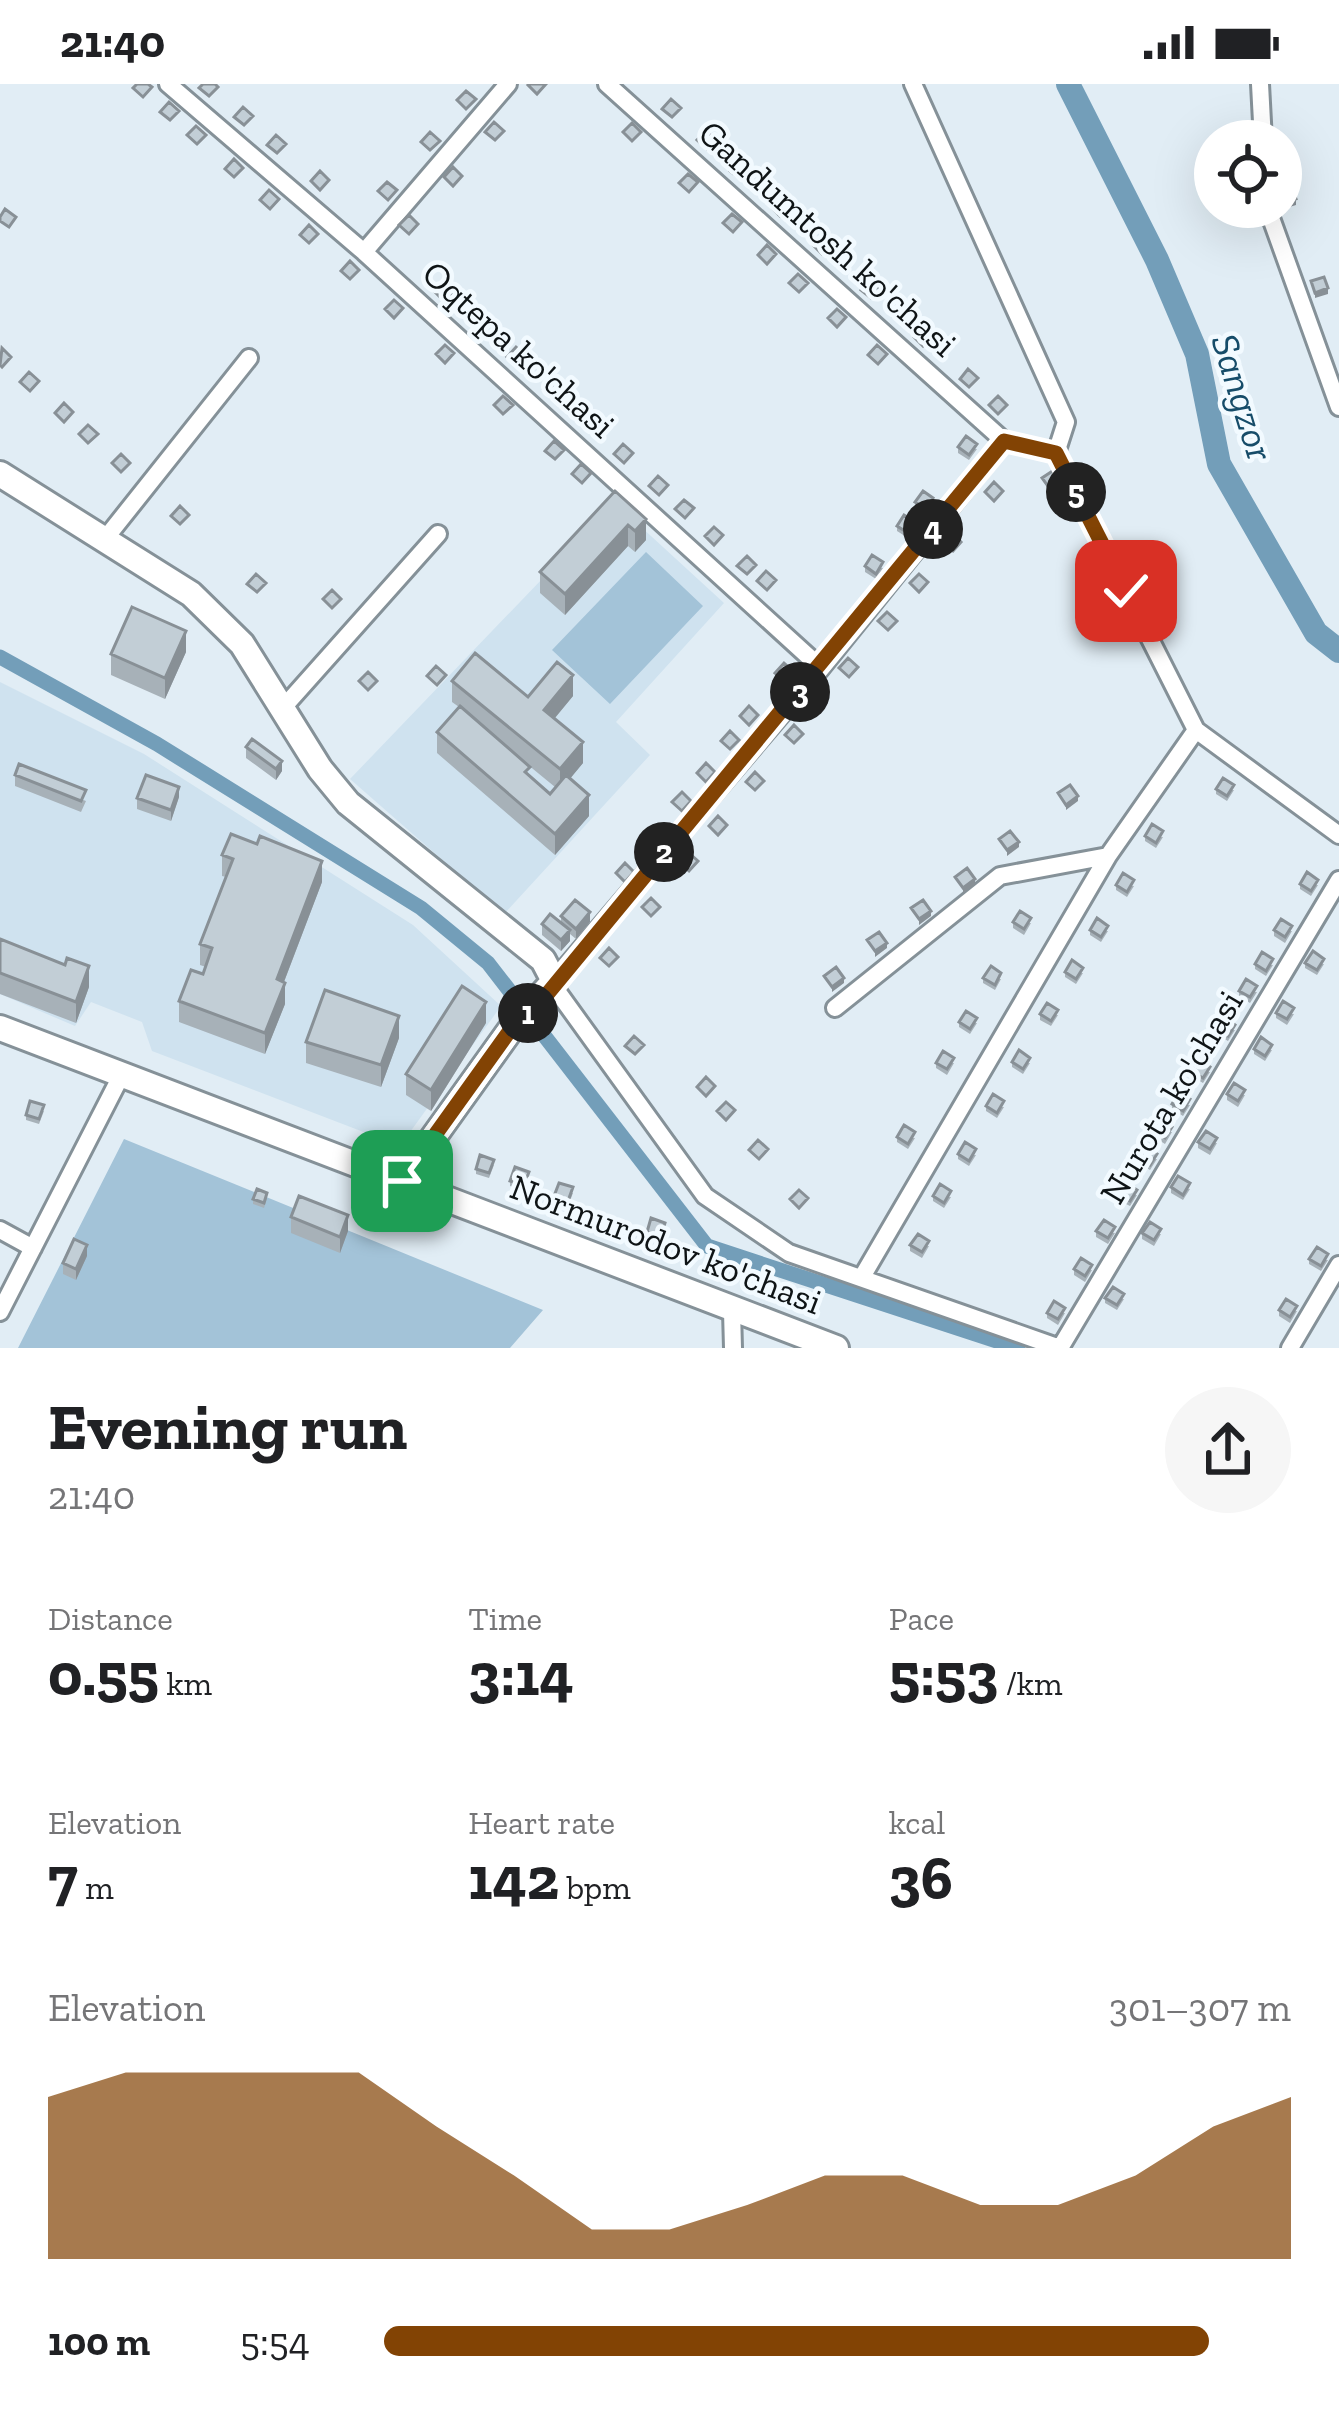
<!DOCTYPE html>
<html lang="en">
<head>
<meta charset="utf-8">
<style>
	body { margin:0; font-family:"Zilla Slab",serif; background:#f6f6f6; color:#202124; height:100vh; display:flex; flex-direction:column; font-size:45px; white-space:nowrap }
	* { box-sizing:border-box; margin:0 }
	p { font-size:39px; color:#757577 }
	.icon { flex:none; width:66px; height:66px; fill:none; stroke:currentColor; stroke-width:2; stroke-linecap:round; stroke-linejoin:round }
	.map { position:relative; height:1264px; overflow:hidden }
	.side { display:flex; flex-direction:column; background:#fff; flex:1 }
	.side>* { flex:none }
	.tools { position:absolute; left:1194px; top:36px; display:grid; gap:24px }
	.tools a { display:grid; place-items:center; width:108px; height:108px; border-radius:50%; background:#fff; box-shadow:0 12px 48px #0002; font-size:60px }
	.pin { position:absolute; display:grid; place-items:center; width:102px; height:102px; color:#fff; margin:-51px; border-radius:24px; box-shadow:0 6px 18px #0006 }
	.km { position:absolute; width:60px; height:60px; margin:-30px; border-radius:50%; background:#222; color:#fff; font-size:33px; line-height:60px; text-align:center }
	.round { display:grid; place-items:center; flex:none; width:126px; height:126px; border-radius:63px; background:#f6f6f6 }
	.headline { display:flex; align-items:center; justify-content:space-between; height:204px; padding:0 48px }
	h1 { font-size:66px; font-weight:700; line-height:90px }
	.stats { display:grid; grid-template-columns:repeat(3,1fr); gap:18px; height:204px; padding:12px 48px }
	.stats div { display:grid; align-content:center }
	.stats b { font-size:60px; font-weight:700 }
	.stats small { font-size:33px; font-weight:400 }
	.stats p { font-size:33px }
	.chart { height:336px; padding:24px 48px }
	.chart p { display:flex; justify-content:space-between }
	.chart svg { width:100%; height:216px; margin-top:12px; fill:#824304; opacity:.7 }
	ul { padding:0 48px; list-style:none; font-size:39px }
	li { display:grid; grid-template-columns:192px 144px 1fr; align-items:center; height:90px }
	li i { height:30px; border-radius:15px; background:#824304 }
	.status { display:flex; justify-content:space-between; align-items:center; height:84px; padding:0 60px; background:#fff; direction:ltr }
	.status svg { height:33px; fill:currentColor }
	.map>svg:first-child { display:block }
	.built { fill:#cfe2ef }
	.green { fill:#a3c3d8 }
	.lines { fill:none; stroke-linecap:round; stroke-linejoin:round }
	.canal { stroke:#739eb9; stroke-width:15 }
	.river { stroke:#739eb9; stroke-width:24 }
	.street-casing { stroke:#859198; stroke-width:22 }
	.secondary-casing { stroke:#859198; stroke-width:30 }
	.primary-casing { stroke:#859198; stroke-width:30 }
	.street { stroke:#fff; stroke-width:16 }
	.secondary { stroke:#fff; stroke-width:24 }
	.primary { stroke:#fff; stroke-width:24 }
	.wall { fill:#a7b1b8; fill-rule:evenodd }
	.shaded-wall { fill:#889096 }
	.building { fill:#c2ced6; stroke:#889096; stroke-width:3 }
	.route-casing { stroke:#fff; stroke-width:24 }
	.route { stroke:#824304; stroke-width:15 }
	.labels { text-anchor:middle; dominant-baseline:central; stroke-width:9; stroke-linejoin:round; paint-order:stroke }
	.street-label { font-size:36px; fill:#0f1416; stroke:#f2faff }
	.water-label { font-size:39px; font-style:italic; fill:#164c69; stroke:#f2faff }
</style>
</head>
<body>
<div class="status"><b>21:40</b><svg viewBox="0 0 49 12"><path d="M0 12V9h3v3zM5 12V6h3v6zM10 12V3h3v9zM15 12V0h3v12zM26 1h20v11H26zM47 4h2v5h-2z"/></svg></div>
<div class="map">
<svg width="1339" height="1264" viewBox="0 0 1339 1264">
	<rect width="100%" height="100%" fill="#e1edf5"/>
	<path class="built" d="M615 419 724 519 616 638 650 671 504 830 350 695Z
		M0 598 144 670 413 841 501 922 400 1062 152 967 142 938 91 918 75 942 0 910Z"/>
	<path class="green" d="M646 468 703 522 610 620 552 566Z
		M124 1055 543 1226 510 1264H18Z"/>
	<g class="lines">
		<path class="canal" d="M0 573 157 660 421 824 488 879 707 1162 1018 1264"/>
		<path class="river" d="M1068 0 1157 176 1197 270 1219 380 1316 549 1339 567"/>
		<defs>
			<path id="street" d="M168 0 364 168 821 584
				M607 0 1004 357 1056 369 1196 646 1339 751
				M913 0 1066 338 1056 369
				M1260 0 1263 57
				M1267 123 1339 323
				M364 168 508 0
				M105 455 249 274
				M282 625 438 450
				M554 897 821 584 1004 357
				M552 900 705 1112 789 1169 1060 1264
				M835 924 1000 792 1108 772
				M0 1146 33 1164
				M862 1193 1108 772 1196 646
				M732 1227 733 1264
				M0 1228 122 990
				M1060 1264 1339 796
				M1290 1264 1339 1181"/>
			<path id="secondary" d="M0 390 191 510 242 560 320 685 348 719 543 876 554 897 511 945 402 1097"/>
			<path id="primary" d="M0 944 836 1264"/>
		</defs>
		<use href="#street" class="street-casing"/>
		<use href="#secondary" class="secondary-casing"/>
		<use href="#primary" class="primary-casing"/>
		<use href="#street" class="street"/>
		<use href="#secondary" class="secondary"/>
		<use href="#primary" class="primary"/>
	</g>
	<path class="wall" d="M958 363 977 365 969 376 958 369Z
		M615 407 646 456 635 468 628 462 565 531 540 509V488Z
		M915 418 933 419 926 430 915 423Z
		M897 442 915 443 908 454 897 447Z
		M865 482 883 484 876 495 865 488Z
		M186 568 165 615 111 591V570Z
		M452 597 528 613 573 612 555 634 583 679 570 694 589 732 555 771 437 669V648L459 623 452 618ZM505 662 555 703 550 710 530 692Z
		M246 663 282 687 276 696 246 674Z
		M15 691 86 717 81 728 15 702Z
		M1216 705 1234 706 1227 717 1216 710Z
		M179 713 171 737 137 725V714Z
		M1145 752 1163 753 1156 764 1145 757Z
		M222 771 322 798 284 898 285 920 265 970 179 938V917L203 890 206 883 200 881V860L226 793 222 792Z
		M1300 800 1318 801 1311 812 1300 805Z
		M1116 801 1134 802 1127 813 1116 806Z
		M561 832 590 838 576 855 570 850V857L561 867 542 851V840L561 839Z
		M1013 838 1031 839 1024 851 1013 844Z
		M1090 846 1108 847 1101 858 1090 851Z
		M1274 846 1292 847 1285 859 1274 852Z
		M0 855 65 881 89 903 76 939 0 910Z
		M1305 879 1324 880 1317 891 1305 884Z
		M1255 880 1273 881 1266 892 1255 885Z
		M1065 888 1083 889 1076 900 1065 893Z
		M983 894 1001 895 995 906 983 899Z
		M1239 907 1257 908 1250 919 1239 912Z
		M1276 929 1294 930 1287 941 1276 934Z
		M1040 930 1058 931 1051 942 1040 936Z
		M959 938 977 939 970 950 959 943Z
		M486 939 431 1027 406 1011V990Z
		M1216 945 1235 946 1228 957 1216 950Z
		M399 954 381 1003 306 979V958Z
		M1254 965 1272 966 1265 977 1254 970Z
		M1012 978 1030 979 1023 990 1012 983Z
		M936 979H954L947 991 936 984Z
		M1191 987 1210 988 1203 999 1191 992Z
		M1227 1010 1245 1011 1238 1023 1227 1016Z
		M1172 1020 1190 1021 1183 1032 1172 1025Z
		M986 1022 1004 1023 997 1034 986 1027Z
		M44 1027 39 1040 26 1036V1031Z
		M1154 1047 1172 1048 1165 1060 1154 1053Z
		M897 1053 915 1054 908 1065 897 1058Z
		M1198 1058 1217 1059 1210 1071 1198 1064Z
		M958 1070 976 1071 969 1082 958 1075Z
		M1138 1074 1157 1075 1150 1086 1138 1079Z
		M494 1081 489 1094 476 1090V1085Z
		M529 1093 524 1107 510 1102V1097Z
		M1171 1103 1190 1105 1183 1116 1171 1109Z
		M573 1109 568 1122 554 1118V1112Z
		M1118 1110 1137 1111 1130 1122 1118 1116Z
		M933 1112 951 1113 944 1124 933 1117Z
		M267 1114 264 1124 253 1120V1115Z
		M291 1133 348 1147 340 1169 291 1149Z
		M665 1144 661 1158 647 1153V1148Z
		M1096 1147 1115 1149 1108 1160 1096 1153Z
		M1142 1149 1161 1150 1154 1162 1142 1155Z
		M910 1161 929 1162 922 1174 910 1167Z
		M87 1172 76 1196 63 1190V1179Z
		M1309 1175 1328 1176 1321 1187 1309 1180Z
		M1074 1185 1092 1186 1085 1198 1074 1191Z
		M1105 1214 1124 1215 1117 1226 1105 1219Z
		M1279 1226 1297 1227 1290 1239 1279 1232Z
		M1047 1229H1065L1058 1241 1047 1234Z"/>
	<path class="shaded-wall" d="M1296 115V121L1283 125V120Z
		M1328 204V210L1315 214V209Z
		M1062 397V402L1050 411V405Z
		M646 435V456L635 468V447Z
		M628 441V462L565 531V510Z
		M1103 505V511L1091 519V514Z
		M186 547V568L165 615V594Z
		M573 591V612L544 647V626Z
		M583 658V679L560 707V685Z
		M282 677V687L276 696V685Z
		M179 703V713L171 737V726Z
		M589 711V732L555 771V750Z
		M1078 712V717L1066 726V721Z
		M1019 758V763L1007 772V766Z
		M322 777V798L277 916V895Z
		M975 795V801L963 809V804Z
		M931 827V832L919 841V835Z
		M590 828V838L576 855V845Z
		M570 846V857L561 867V856Z
		M887 859V864L875 873V867Z
		M89 882V903L76 939V918Z
		M844 894V899L832 908V903Z
		M285 899V920L265 970V949Z
		M486 918V939L431 1027V1006Z
		M399 932V954L381 1003V981Z
		M348 1131V1147L340 1169V1153Z
		M87 1161V1172L76 1196V1185Z"/>
	<path class="building" d="M137 0H148L152 3 143 13 133 4Z
		M203 0H215L218 3 209 12 199 4Z
		M529 0H546L537 10 528 1Z
		M466 7 476 15 466 25 457 16Z
		M671 15 681 24 672 33 662 25Z
		M169 18 179 27 170 36 160 28Z
		M243 23 253 32 244 41 234 33Z
		M494 38 504 47 495 56 485 48Z
		M632 39 641 48 632 57 623 48Z
		M196 42 206 51 197 60 187 51Z
		M706 47 716 56 707 65 697 56Z
		M430 48 440 57 430 66 421 58Z
		M276 51 286 60 277 69 267 61Z
		M234 75 243 84 234 93 225 85Z
		M739 77 749 86 740 95 730 87Z
		M453 83 462 92 453 102 444 93Z
		M320 87 329 96 320 106 311 97Z
		M688 90 698 98 689 108 679 99Z
		M387 98 397 106 388 116 378 107Z
		M1292 104 1296 115 1283 120 1281 108Z
		M269 106 279 115 270 125 260 116Z
		M780 114 789 122 780 132 771 123Z
		M5 125 16 133 9 143 0 137V133Z
		M732 130 742 138 733 148 723 139Z
		M409 131 418 140 409 150 399 141Z
		M309 141 318 150 309 159 300 151Z
		M822 152 831 160 822 170 813 161Z
		M767 161 776 170 767 180 758 171Z
		M350 177 359 186 350 195 341 187Z
		M798 190 808 199 799 208 789 199Z
		M1324 193 1328 204 1315 209 1311 197Z
		M870 196 880 205 871 214 861 206Z
		M444 198 453 207 444 217 435 208Z
		M394 216 403 224 394 234 385 225Z
		M837 225 846 233 837 243 828 234Z
		M479 229 489 238 479 248 470 239Z
		M923 243 932 252 923 262 914 253Z
		M445 261 454 269 445 279 436 270Z
		M877 261 887 270 878 280 868 271Z
		M516 263 526 272 517 282 507 273Z
		M2 264 11 273 2 283 0 281Z
		M968 285 978 294 969 303 960 295Z
		M29 288 39 297 30 307 20 298Z
		M552 296 561 304 552 314 543 305Z
		M503 312 513 321 503 330 494 321Z
		M998 312 1007 321 998 330 989 321Z
		M64 319 73 328 64 338 55 329Z
		M582 323 592 332 583 342 573 333Z
		M88 341 98 350 88 359 79 350Z
		M966 352 977 360 969 371 958 363Z
		M554 357 564 366 555 375 545 367Z
		M623 360 633 369 624 379 614 370Z
		M121 370 130 379 121 388 112 379Z
		M581 380 591 389 582 399 572 390Z
		M1054 386 1062 397 1050 405 1042 394Z
		M658 392 668 401 659 411 649 402Z
		M994 398 1003 407 994 417 985 408Z
		M615 407 646 435 635 447 628 441 565 510 540 488Z
		M923 407 933 414 926 425 915 418Z
		M684 416 694 424 685 434 675 425Z
		M180 422 189 431 180 440 171 432Z
		M904 431 915 438 908 449 897 442Z
		M714 443 723 451 714 461 705 452Z
		M952 449 961 458 953 467 943 459Z
		M872 471 883 478 876 490 865 482Z
		M747 472 756 481 747 490 737 482Z
		M766 487 776 496 767 506 757 497Z
		M256 490 266 499 257 508 247 500Z
		M919 490 928 498 919 508 910 499Z
		M1095 494 1103 505 1091 514 1083 503Z
		M332 506 341 515 332 524 323 515Z
		M132 523 186 547 165 594 111 570Z
		M887 528 897 537 888 546 878 537Z
		M475 569 528 613 557 578 573 591 544 626 583 658 560 685 452 597Z
		M848 574 858 583 849 593 839 584Z
		M784 579 794 588 785 597 775 589Z
		M436 582 446 591 437 601 427 592Z
		M368 588 377 597 368 606 359 597Z
		M460 622 530 683 525 688 550 710 566 691 589 711 555 750 437 648Z
		M749 622 758 631 749 641 740 632Z
		M794 641 803 650 794 659 785 651Z
		M730 647 739 656 730 665 721 657Z
		M252 655 282 677 276 685 246 663Z
		M706 679 715 688 706 698 697 689Z
		M19 680 86 706 81 717 15 691Z
		M755 688 764 697 755 706 746 698Z
		M146 691 179 703 171 726 137 714Z
		M1223 694 1234 701 1227 712 1216 705Z
		M1070 701 1078 712 1066 721 1058 709Z
		M682 708 691 717 682 727 672 718Z
		M718 732 727 741 718 751 709 742Z
		M1152 740 1163 747 1156 759 1145 752Z
		M651 747 660 756 651 766 642 757Z
		M1010 747 1019 758 1007 766 999 755Z
		M231 750 257 760 260 752 322 777 277 895 285 899 265 949 179 917 191 886 203 890 212 864 200 860 233 775 222 771Z
		M688 768 698 777 689 787 679 778Z
		M625 779 634 788 625 798 616 789Z
		M967 784 975 795 963 804 955 793Z
		M1307 788 1318 796 1311 807 1300 800Z
		M1123 789 1134 796 1127 808 1116 801Z
		M651 814 660 823 651 832 642 823Z
		M575 816 590 828 576 845 561 832Z
		M923 816 931 827 919 835 911 824Z
		M1020 827 1031 834 1024 845 1013 838Z
		M550 830 570 846 561 856 542 840Z
		M1097 834 1108 842 1101 853 1090 846Z
		M1281 835 1292 842 1285 853 1274 846Z
		M879 848 887 859 875 867 867 856Z
		M0 855 65 881 67 874 89 882 76 918 0 889Z
		M609 864 618 873 609 882 600 874Z
		M1313 867 1324 875 1317 886 1305 879Z
		M1262 868 1273 875 1266 887 1255 880Z
		M1072 876 1083 884 1076 895 1065 888Z
		M991 882 1001 889 995 901 983 894Z
		M836 883 844 894 832 903 824 892Z
		M1246 895 1257 902 1250 913 1239 907Z
		M462 902 486 918 431 1006 406 990Z
		M325 906 399 932 381 981 306 958Z
		M1283 917 1294 924 1287 935 1276 929Z
		M1047 919 1058 926 1051 937 1040 930Z
		M966 927 977 934 970 945 959 938Z
		M1224 933 1235 941 1228 952 1216 945Z
		M634 952 644 961 635 970 625 962Z
		M1261 953 1272 961 1265 972 1254 965Z
		M1019 966 1030 974 1023 985 1012 978Z
		M943 967 954 974 947 985 936 979Z
		M1199 975 1210 983 1203 994 1191 987Z
		M706 993 715 1002 706 1012 697 1003Z
		M1234 999 1245 1006 1238 1017 1227 1010Z
		M1179 1008 1190 1015 1183 1027 1172 1020Z
		M993 1010 1004 1017 997 1029 986 1022Z
		M30 1017 44 1021 39 1035 26 1031Z
		M726 1018 735 1026 726 1036 717 1027Z
		M1161 1036 1172 1043 1165 1054 1154 1047Z
		M904 1041 915 1048 908 1060 897 1053Z
		M1206 1047 1217 1054 1210 1065 1198 1058Z
		M758 1056 768 1065 759 1075 749 1066Z
		M965 1058 976 1065 969 1077 958 1070Z
		M1146 1062 1157 1070 1150 1081 1138 1074Z
		M480 1071 494 1076 489 1089 476 1085Z
		M515 1083 529 1088 524 1101 510 1097Z
		M1178 1092 1190 1099 1183 1111 1171 1103Z
		M559 1099 573 1103 568 1117 554 1112Z
		M1126 1099 1137 1106 1130 1117 1118 1110Z
		M940 1100 951 1107 944 1119 933 1112Z
		M257 1105 267 1109 264 1119 253 1115Z
		M799 1106 808 1114 799 1124 790 1115Z
		M299 1112 348 1131 340 1153 291 1133Z
		M651 1134 665 1139 661 1152 647 1148Z
		M1104 1136 1115 1143 1108 1154 1096 1147Z
		M1150 1138 1161 1145 1154 1156 1142 1149Z
		M918 1150 929 1157 922 1168 910 1161Z
		M74 1155 87 1161 76 1185 63 1179Z
		M1317 1163 1328 1170 1321 1182 1309 1175Z
		M1081 1174 1092 1181 1085 1192 1074 1185Z
		M1113 1203 1124 1210 1117 1221 1105 1214Z
		M1286 1215 1297 1222 1290 1233 1279 1226Z
		M1054 1217 1065 1224 1058 1235 1047 1229Z"/>
	<g class="lines">
		<defs>
			<path id="route" d="M402 1097 511 945 544 914 1004 357 1056 369 1126 507"/>
		</defs>
		<use href="#route" class="route-casing"/>
		<use href="#route" class="route"/>
	</g>
	<g class="labels">
		<g class="street-label">
			<text transform="translate(828 154) rotate(42)">Gandumtosh ko'chasi</text>
			<text transform="translate(519 265) rotate(42)">Oqtepa ko'chasi</text>
			<text transform="translate(1171 1013) rotate(-59)">Nurota ko'chasi</text>
			<text transform="translate(666 1160) rotate(21)">Normurodov ko'chasi</text>
		</g>
		<g class="water-label">
			<text transform="translate(1243 313) rotate(73)">Sangzor</text>
		</g>
	</g>
</svg>
<div class="tools">
<a><svg class="icon" aria-label="locate" viewBox="0 0 24 24"><circle cx="12" cy="12" r="6"/><path d="M12 2v4M12 18v4M2 12h4M18 12h4"/></svg></a>
</div>
<div class="pin" style="left:402px;top:1097px;background:#1e9e55"><svg class="icon" aria-label="arrive" viewBox="0 0 24 24"><path d="M6 21V4h12l-3 4 3 4H6"/></svg></div>
<div class="pin" style="left:1126px;top:507px;background:#d93025"><svg class="icon" aria-label="check" viewBox="0 0 24 24"><path d="M5 12l5 5 9-10"/></svg></div>
<b class="km" style="left:528px;top:929px">1</b>
<b class="km" style="left:664px;top:768px">2</b>
<b class="km" style="left:800px;top:608px">3</b>
<b class="km" style="left:933px;top:445px">4</b>
<b class="km" style="left:1076px;top:408px">5</b>
</div>
<section class="side">
<div class="headline"><div><h1>Evening run</h1><p>21:40</p></div><a class="round"><svg class="icon" aria-label="share" viewBox="0 0 24 24"><path d="M12 15V3M7 8l5-5 5 5M5 13v7h14v-7"/></svg></a></div>
<div class="stats">
<div><p>Distance</p><b>0.55<small> km</small></b></div>
<div><p>Time</p><b>3:14</b></div>
<div><p>Pace</p><b>5:53<small> /km</small></b></div>
</div>
<div class="stats">
<div><p>Elevation</p><b>7<small> m</small></b></div>
<div><p>Heart rate</p><b>142<small> bpm</small></b></div>
<div><p>kcal</p><b>36</b></div>
</div>
<div class="chart"><p><span>Elevation</span>301–307 m</p>
<svg viewBox="0 0 160 44" preserveAspectRatio="none"><path d="M0 44V11L10 6L20 6L30 6L40 6L50 17L60 27L70 38L80 38L90 33L100 27L110 27L120 33L130 33L140 27L150 17L160 11V44z"/></svg>
</div>
<ul>
<li><b>100 m</b>5:54<i style="width:91%"></i></li>
</ul>
</section>
</body>
</html>
